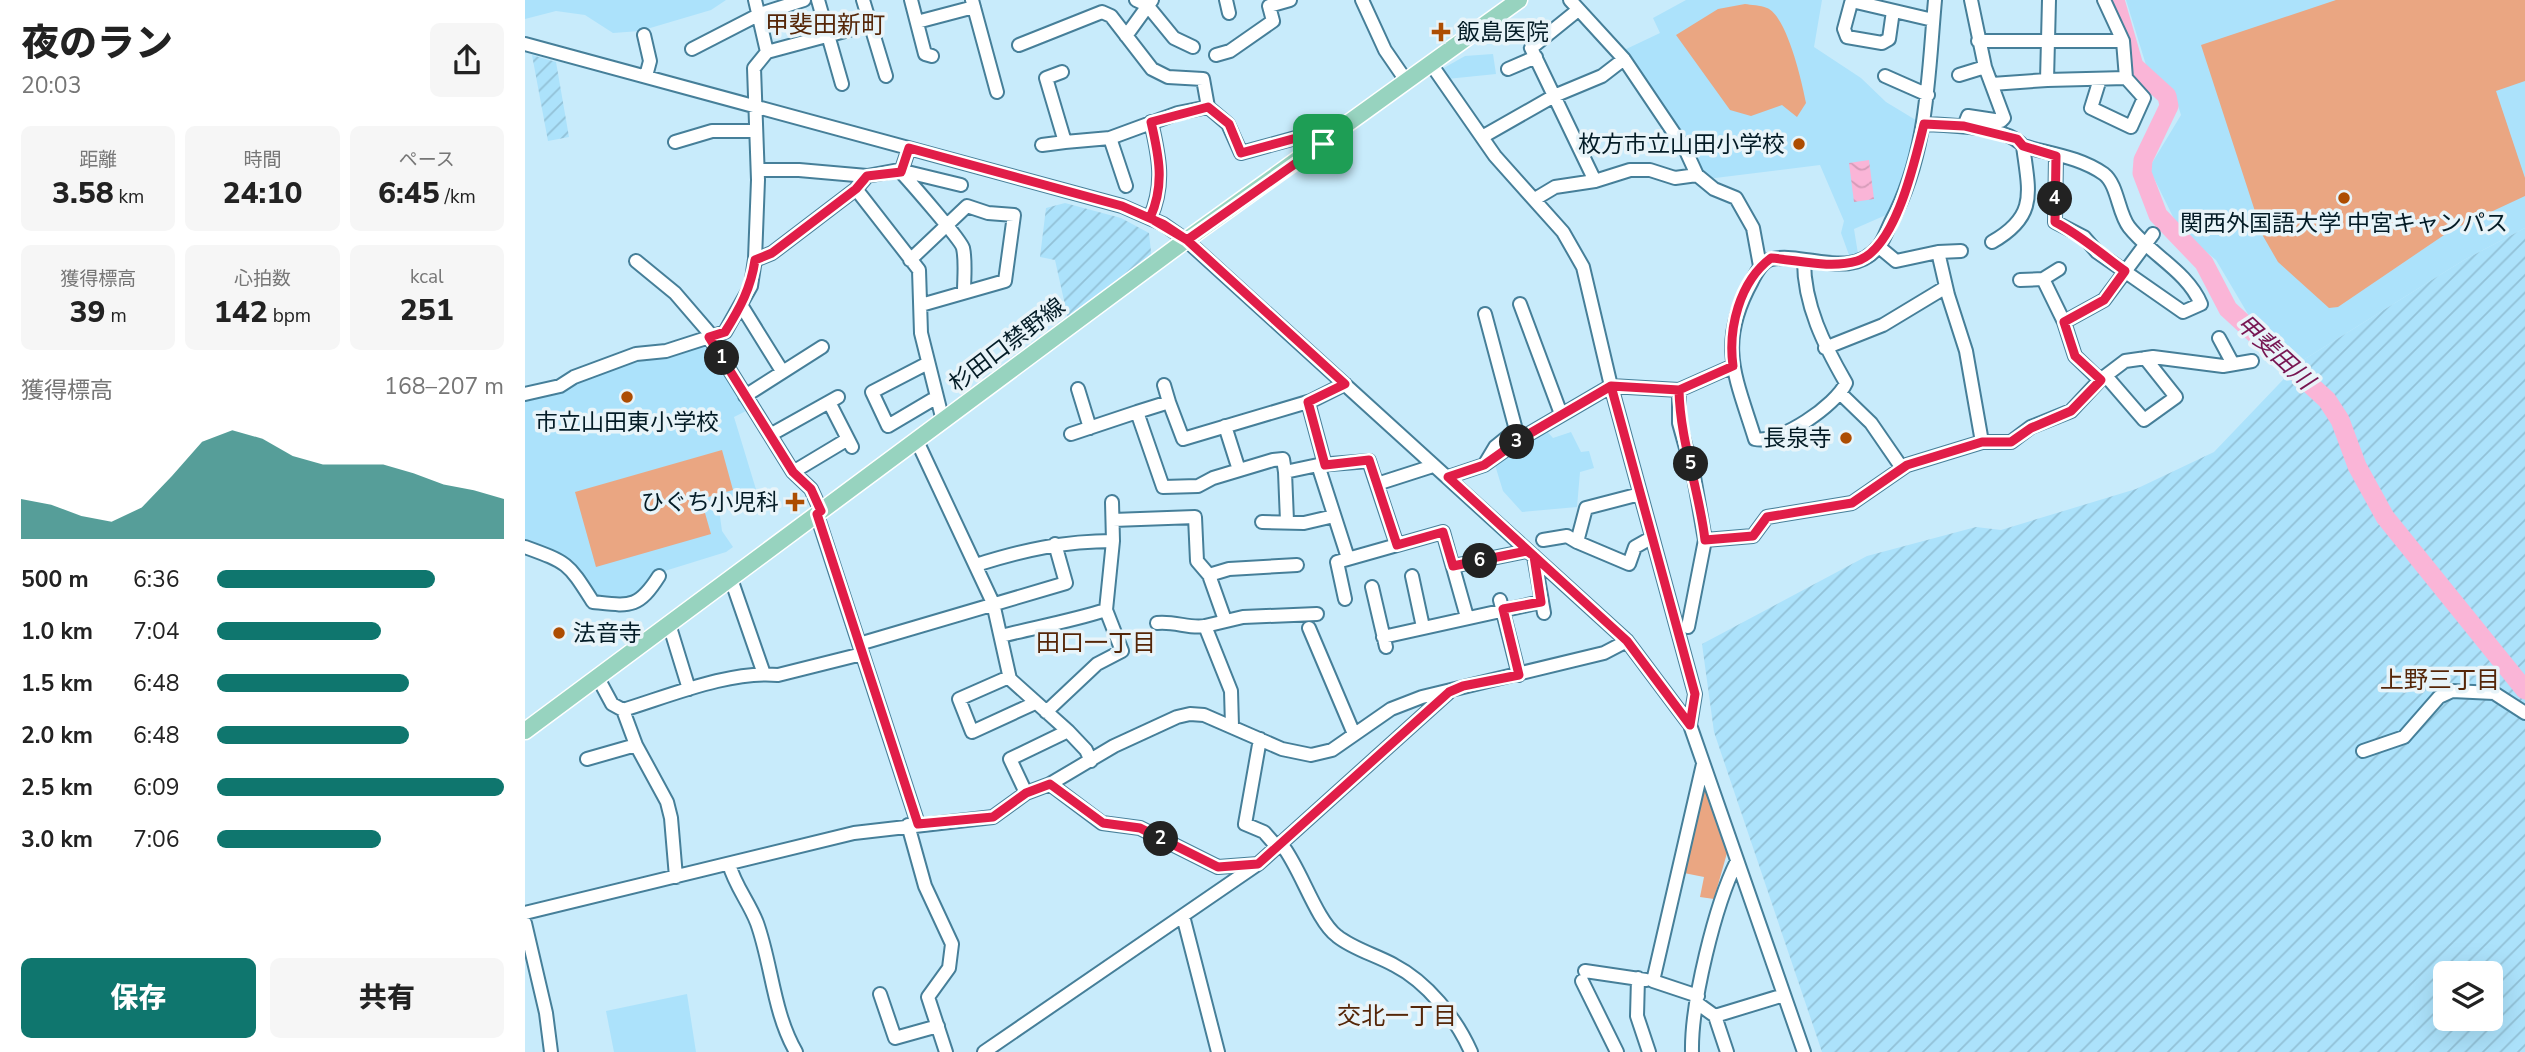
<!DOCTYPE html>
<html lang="ja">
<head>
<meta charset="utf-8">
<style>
	body { margin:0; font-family:"Nunito Sans","Noto Sans JP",sans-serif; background:#f6f6f6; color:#222; height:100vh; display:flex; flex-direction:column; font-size:26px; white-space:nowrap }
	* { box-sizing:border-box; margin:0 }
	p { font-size:23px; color:#767676 }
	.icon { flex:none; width:38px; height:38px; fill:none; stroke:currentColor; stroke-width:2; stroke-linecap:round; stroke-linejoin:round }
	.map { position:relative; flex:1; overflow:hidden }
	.details { display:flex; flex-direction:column; background:#fff; width:525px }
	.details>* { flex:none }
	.fabs { position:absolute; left:1908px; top:961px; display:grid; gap:14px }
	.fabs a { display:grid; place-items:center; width:70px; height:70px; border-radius:10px; background:#fff; box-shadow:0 7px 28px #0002; font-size:35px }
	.pin { position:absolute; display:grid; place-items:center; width:60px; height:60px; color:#fff; margin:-30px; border-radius:14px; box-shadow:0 4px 10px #0006 }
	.km { position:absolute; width:35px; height:35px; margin:-18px; border-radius:50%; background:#222; color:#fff; font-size:19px; line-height:35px; text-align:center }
	.round { display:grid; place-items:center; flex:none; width:74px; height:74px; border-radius:10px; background:#f6f6f6 }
	.overview { display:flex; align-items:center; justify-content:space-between; height:119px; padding:0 21px }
	h1 { font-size:38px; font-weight:800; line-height:52px }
	.stats { display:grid; grid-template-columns:repeat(3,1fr); gap:10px; height:119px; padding:7px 21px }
	.stats div { display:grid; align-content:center; border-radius:10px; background:#f6f6f6; text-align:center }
	.stats b { font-size:30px; font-weight:800 }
	.stats small { font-size:19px; font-weight:400 }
	.stats p { font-size:19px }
	.chart { height:196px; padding:14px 21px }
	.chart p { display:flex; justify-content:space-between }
	.chart svg { width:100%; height:126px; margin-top:7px; fill:#0f766e; opacity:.7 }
	.cta { display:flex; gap:14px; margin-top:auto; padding:14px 21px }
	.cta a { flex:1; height:80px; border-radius:10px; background:#0f766e; color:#fff; font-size:28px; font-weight:800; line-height:80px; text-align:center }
	.cta a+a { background:#f6f6f6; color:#222 }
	ul { padding:0 21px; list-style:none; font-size:23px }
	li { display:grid; grid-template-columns:112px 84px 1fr; align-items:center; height:52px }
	li i { height:18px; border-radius:9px; background:#0f766e }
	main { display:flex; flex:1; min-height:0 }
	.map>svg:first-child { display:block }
	.built { fill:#ace2fb }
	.industrial { fill:url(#industrial-furrows); fill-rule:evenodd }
	.green { fill:#eaa682 }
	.water { fill:url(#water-waves) }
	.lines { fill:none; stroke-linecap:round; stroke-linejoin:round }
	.river { stroke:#fab5d7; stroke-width:19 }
	.minor-casing { stroke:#467f99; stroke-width:16 }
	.major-casing { stroke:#fff; stroke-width:19 }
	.minor { stroke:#fff; stroke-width:12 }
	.major { stroke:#97d3bf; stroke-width:16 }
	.route-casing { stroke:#fff; stroke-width:14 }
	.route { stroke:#e11d48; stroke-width:9 }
	.poi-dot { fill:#ad4d02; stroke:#e8f4f9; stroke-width:2.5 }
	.labels { text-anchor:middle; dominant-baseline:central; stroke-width:7; stroke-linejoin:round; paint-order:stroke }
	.poi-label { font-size:23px; fill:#041c26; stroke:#e8f4f9; text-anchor:end }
	.street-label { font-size:23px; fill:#041c26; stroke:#e8f4f9 }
	.neighbourhood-label { font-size:24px; fill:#552608; stroke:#e8f4f9 }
	.water-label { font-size:24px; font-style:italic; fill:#771652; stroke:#e8f4f9 }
</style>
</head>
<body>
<main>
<section class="details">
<div class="overview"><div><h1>夜のラン</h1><p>20:03</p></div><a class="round"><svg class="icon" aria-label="share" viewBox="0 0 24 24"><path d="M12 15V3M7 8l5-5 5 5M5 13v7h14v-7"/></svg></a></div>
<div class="stats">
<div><p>距離</p><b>3.58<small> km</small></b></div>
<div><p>時間</p><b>24:10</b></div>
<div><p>ペース</p><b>6:45<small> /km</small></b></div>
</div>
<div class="stats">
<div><p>獲得標高</p><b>39<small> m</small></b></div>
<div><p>心拍数</p><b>142<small> bpm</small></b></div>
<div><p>kcal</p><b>251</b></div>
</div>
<div class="chart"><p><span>獲得標高</span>168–207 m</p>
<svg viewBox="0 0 160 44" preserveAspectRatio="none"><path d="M0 44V30L10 32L20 36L30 38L40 33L50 22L60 10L70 6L80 9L90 15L100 18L110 18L120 18L130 21L140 25L150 27L160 30V44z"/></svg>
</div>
<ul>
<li><b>500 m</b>6:36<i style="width:76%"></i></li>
<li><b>1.0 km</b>7:04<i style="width:57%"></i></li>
<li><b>1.5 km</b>6:48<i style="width:67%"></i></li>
<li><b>2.0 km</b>6:48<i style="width:67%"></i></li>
<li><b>2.5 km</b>6:09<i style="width:100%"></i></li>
<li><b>3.0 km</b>7:06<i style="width:57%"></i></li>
</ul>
<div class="cta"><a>保存</a><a>共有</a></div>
</section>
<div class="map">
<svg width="2000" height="1052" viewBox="0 0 2000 1052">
	<defs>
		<pattern id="industrial-furrows" width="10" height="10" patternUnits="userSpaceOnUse" patternTransform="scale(1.75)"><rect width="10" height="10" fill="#ace2fb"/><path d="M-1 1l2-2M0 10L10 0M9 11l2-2" fill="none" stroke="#92c1d7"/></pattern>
		<pattern id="water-waves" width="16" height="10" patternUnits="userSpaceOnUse" patternTransform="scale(1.75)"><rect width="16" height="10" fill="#fab5d7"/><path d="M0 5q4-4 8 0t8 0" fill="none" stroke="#d59bb8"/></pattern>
	</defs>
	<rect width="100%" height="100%" fill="#c8ebfb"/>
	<path class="built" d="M0 0H201L186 10 115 31 88 33 60 15 31 11 0 19Z
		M1161 0H1297L1289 47 1336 78 1361 102 1394 122 1379 182 1361 215 1329 229 1333 254 1324 255 1316 233 1319 221 1295 165 1182 179 1097 51 1135 33 1128 18Z
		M1601 0H2000V228L1939 260 1775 362 1733 331 1691 260 1654 229 1624 168 1656 115 1649 93 1621 65Z
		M968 54 971 74 922 79 917 69 940 56Z
		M175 346H183L223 410 209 417 233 496 204 504 193 502 197 531 208 547 201 552 130 574 112 598 95 602 71 598 54 572 39 556 0 542V401L36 392 56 377Z
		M1020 429 1028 438 1046 432 1056 452 1064 451 1069 468 1055 472 1052 507 997 512 978 491 970 465Z
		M162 994 171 1052H89L81 1011Z"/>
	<path class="industrial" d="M7 55 31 62 44 137 23 141Z
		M540 203 596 218 624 233 627 261 544 323 530 260 515 257 521 208Z
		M2000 228V1052H1297L1189 732 1177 644 1342 556 1451 527 1476 530 1611 489 1689 452 1775 362 1939 260ZM1920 973H1965V1018H1920Z"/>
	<path class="green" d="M1811 0H2000V81L1971 91 2000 178V196L1925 231 1813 307 1804 308 1753 262 1738 236 1676 45Z
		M1220 4C1226 5 1235 5 1242 8 1262 16 1277 82 1281 103L1272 117 1257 105 1226 116 1205 110 1151 35 1193 9Z
		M197 450 208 490 176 499 186 534 71 567 50 492Z
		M1180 785 1202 853 1189 899 1175 897 1179 877 1159 873Z"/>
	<path class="water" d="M1344 160 1349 199 1329 202 1324 163Z"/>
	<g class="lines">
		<path class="river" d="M1590 0 1609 66 1642 96 1644 106 1618 160 1617 173 1633 215 1679 263 1703 309 1802 400 1815 420 1832 466 1860 517 2000 690"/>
		<defs>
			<path id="minor" d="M230 0 242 52
				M293 0 317 84
				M338 0 361 76
				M386 0 400 54 407 56
				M447 0 472 92
				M611 0 622 5 649 38 668 47
				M701 0 704 13
				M837 0 860 50 882 82
				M1045 0 1099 59 1161 151 1172 175 1189 189 1211 198 1228 228 1235 266
				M1053 10 1006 48 1070 181
				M1368 11 1364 39 1357 43 1322 37 1319 29 1326 3 1331 2 1408 20
				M392 22 449 7
				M119 35 125 61 121 76
				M601 36 627 0
				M1453 41H1598
				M0 44 597 206 638 224 661 240 1102 641 1165 725 1279 1052
				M494 45 577 12 586 16 627 69 643 77 678 79 683 107
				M167 49 235 14 279 0
				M691 55 705 51 748 21 744 6 765 0
				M906 64 970 156 1038 232 1058 267 1086 386 1170 694 1165 725
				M983 69 1011 57
				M537 72 521 78 540 142 585 138 653 113 683 107 703 124 716 153 785 134 798 144
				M1434 75 1460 67
				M1360 76 1403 95
				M1575 79 1566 108 1606 127 1619 98 1601 78
				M1522 80 1601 78 1598 41 1579 0
				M1467 84 1522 80 1524 0
				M1399 124C1424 125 1482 126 1498 146 1526 154 1555 157 1579 174 1593 185 1593 213 1604 227 1626 255 1662 271 1676 304L1658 312 1572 252 1559 237 1530 222 1531 156
				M1439 126 1443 116 1476 121 1479 118 1460 67 1446 0
				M957 137 1029 96 1077 76 1099 59
				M585 138 601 186
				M150 142 187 131H231
				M517 145 540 142
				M384 148 376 172C386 183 436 240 438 248 441 261 439 278 439 292
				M233 170H274L342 176 374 170 436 185
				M342 176 331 189 394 270 396 333 418 421
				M1010 199 1030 187 1070 181 1105 170H1125L1150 178 1172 175
				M625 218C640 185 634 156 626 122
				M1467 242C1513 216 1504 192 1498 146
				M1413 252 1436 251
				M230 260 247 253 331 189
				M385 260 442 206 463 213 489 215 480 281 396 305
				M111 261 150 293 187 336
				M1279 261C1279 305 1299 345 1321 383 1311 405 1255 444 1230 439 1210 375 1192 344 1227 281 1231 273 1237 261 1247 259 1281 252 1327 281 1354 246 1359 240 1362 230 1366 222 1403 153 1403 77 1410 0
				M1518 279 1534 269
				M1495 280 1518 279 1539 322
				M995 304 1036 414
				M216 305 257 371
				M960 314 991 430 970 447 961 462
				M184 337 268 472 286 489 296 511
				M1694 338 1708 364
				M1300 348 1358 325 1421 287
				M403 363 347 392 363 426 412 397
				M1581 376 1619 420 1651 397 1620 358
				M1575 380 1600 361 1628 357 1698 366 1727 361
				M639 385 644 402
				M553 389 565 428
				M1154 390V423L1169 477 1180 540 1163 627
				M0 394 35 386 49 377 111 354 141 351 200 332 226 286 230 259 233 180 229 68 242 52 346 24
				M1316 394 1346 423 1377 468
				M220 396 297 347
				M304 402 327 447
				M783 402 800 465
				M700 426 714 470
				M546 434 612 412
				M245 435 313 397
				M392 441 468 603 485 679 543 731 561 750 566 761
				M1457 442H1486L1506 427 1546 411 1575 380 1550 356 1539 322 1579 300 1628 234
				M793 465 760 472 758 459 748 460 688 478 673 486 638 487 612 412 644 402 658 439 786 401 820 384
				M268 472 323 439
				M760 472 762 521
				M923 477 959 465 997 438 1086 386 1154 390 1208 366
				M852 484 908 466
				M1115 494 1061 508 1052 542 1104 564 1110 547 1126 538
				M292 515 393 824
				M588 520 670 517 672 561 684 575 700 620
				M737 522 779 523 809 516
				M1018 540 1042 536 1052 542
				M1180 540 1228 536 1242 517 1327 503 1382 465 1457 442 1441 351 1423 295 1413 252 1371 261 1354 247
				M0 547C44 563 43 563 68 602 105 606 113 609 134 576
				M1009 556 1019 613
				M823 558 793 465 844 461 872 545
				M451 565C498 550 540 541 588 541
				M928 566 1002 551
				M684 575 704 569 772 565
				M887 576 898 627
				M206 579 239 674
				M847 587 861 647
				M820 599 812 562 918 532 942 617
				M975 600 994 675
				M632 623C650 621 665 629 680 626
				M144 624 164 689
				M784 628 829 734
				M476 636C512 627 546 621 581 610L588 541 587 502
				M858 637 1016 602
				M334 644 541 583 530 544
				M484 677 434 699 447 732 510 703
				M73 678 87 704 98 710 111 745 142 802 146 818 151 877
				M98 710C144 696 206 670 253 675L337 654
				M521 712 572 664 597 651 581 610
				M707 726 706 691 680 626 718 617 792 614
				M735 739 720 824 739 832 753 848
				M1838 751 1879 737 1914 697 1927 691 1969 693 2000 713
				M62 759 111 745
				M525 784 577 823 615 828 693 867 733 864
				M501 793 485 759 543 731
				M383 825 400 886 427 944 424 968 403 997 421 1052
				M757 845C776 869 791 920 812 936 828 949 851 955 869 965 902 982 931 1018 946 1052
				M204 864C210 886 224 902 232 923 247 965 248 1012 271 1052
				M0 913 329 833 468 817 501 793 525 784 589 746 652 717 665 714 679 715 757 749 786 755 807 750 866 709 897 697 1079 653 1102 641
				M658 916 693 1052
				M0 923 21 1013 26 1052
				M1060 971 1121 980
				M1113 978 1112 1016 1124 1052
				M1057 981 1092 1052
				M355 994 370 1038 413 1026
				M1173 996 1128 981 1178 764
				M1172 1003 1190 1016 1202 1052
				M1190 1016 1259 995
				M459 1052 733 864 924 692
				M1167 1052C1166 1003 1190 905 1212 861"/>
			<path id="major" d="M0 731 661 240 994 0"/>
		</defs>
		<use href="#minor" class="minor-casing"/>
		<use href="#major" class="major-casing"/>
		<use href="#minor" class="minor"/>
		<use href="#major" class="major"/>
	</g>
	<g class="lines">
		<defs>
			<path id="route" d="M798 144 662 240 638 224 597 206 384 148 376 172 342 176 331 189 247 253 230 260C226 288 215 308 200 332L184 337 268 472 286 489 296 511 292 514 393 824 468 817 501 793 525 784 578 823 615 828 693 867 733 864 924 692 938 686 994 675 978 609 1016 602 1009 556 923 477 959 465 997 438 1086 386 1154 390 1208 366C1203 329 1214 282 1246 258 1273 260 1305 269 1332 261 1371 249 1390 160 1399 124L1439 126 1492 139 1498 146 1531 156 1530 222C1557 236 1576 254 1600 271L1579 300 1539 322 1550 356 1576 380 1546 411 1506 428 1486 442H1457L1382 465 1327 503 1242 517 1228 536 1180 540C1174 489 1155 441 1154 390L1086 386 1170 694 1165 725 1102 641 1009 556 1002 551 928 566 918 532 872 545 844 460 800 465 783 402 820 384 662 240 625 218C640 185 634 156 626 122L683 107 704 124 716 153 786 134 798 144"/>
		</defs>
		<use href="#route" class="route-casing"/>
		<use href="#route" class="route"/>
	</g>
	<g class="poi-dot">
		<path d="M912.5 21.5h7v7h7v7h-7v7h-7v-7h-7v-7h7z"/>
		<circle cx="1274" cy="144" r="7"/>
		<circle cx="1819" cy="198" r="7"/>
		<circle cx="102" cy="397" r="7"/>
		<circle cx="1321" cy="438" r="7"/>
		<path d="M266.5 491.5h7v7h7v7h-7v7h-7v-7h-7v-7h7z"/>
		<circle cx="34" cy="633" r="7"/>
	</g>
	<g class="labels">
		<g class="poi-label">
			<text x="932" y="32" text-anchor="start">飯島医院</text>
			<text x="1260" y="144">枚方市立山田小学校</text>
			<text x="1819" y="223" text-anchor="middle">関西外国語大学 中宮キャンパス</text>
			<text x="102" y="422" text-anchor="middle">市立山田東小学校</text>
			<text x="1307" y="438">長泉寺</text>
			<text x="254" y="502">ひぐち小児科</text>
			<text x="48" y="633" text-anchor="start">法音寺</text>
		</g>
		<g class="street-label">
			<text transform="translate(482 345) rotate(-37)">杉田口禁野線</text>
		</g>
		<g class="neighbourhood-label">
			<text x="300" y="25">甲斐田新町</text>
			<text x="571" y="643">田口一丁目</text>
			<text x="1915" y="680">上野三丁目</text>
			<text x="872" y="1016">交北一丁目</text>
		</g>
		<g class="water-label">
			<text transform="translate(1750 352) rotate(43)">甲斐田川</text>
		</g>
	</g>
</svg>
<div class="fabs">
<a><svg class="icon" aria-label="layers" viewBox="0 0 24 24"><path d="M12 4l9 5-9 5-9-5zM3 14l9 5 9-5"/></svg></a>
</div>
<div class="pin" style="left:798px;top:144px;background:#1e9e55"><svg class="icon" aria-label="arrive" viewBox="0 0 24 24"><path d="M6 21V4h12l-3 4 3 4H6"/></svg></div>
<b class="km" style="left:197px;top:358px">1</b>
<b class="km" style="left:636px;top:839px">2</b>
<b class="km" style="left:992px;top:442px">3</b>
<b class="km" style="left:1530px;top:199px">4</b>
<b class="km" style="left:1166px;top:464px">5</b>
<b class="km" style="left:955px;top:561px">6</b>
</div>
</main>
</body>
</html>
